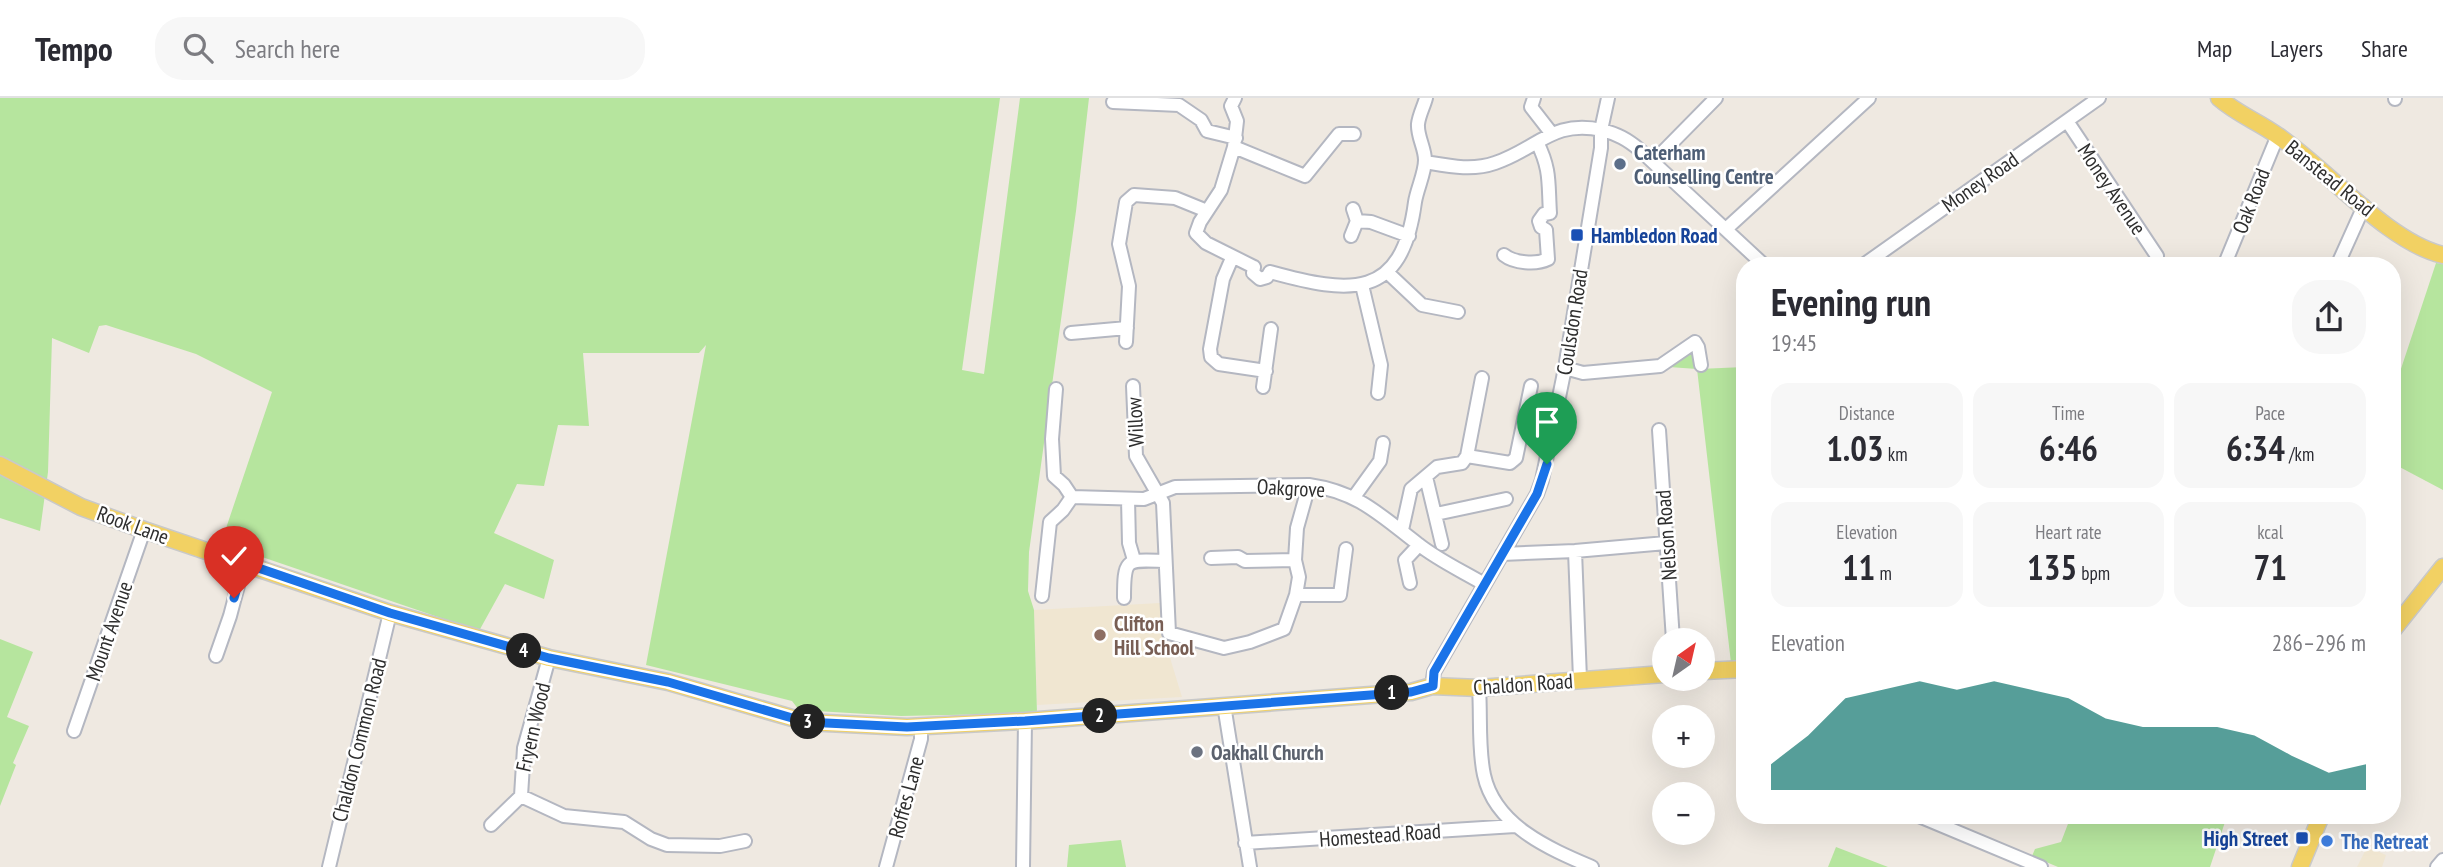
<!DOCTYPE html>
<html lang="en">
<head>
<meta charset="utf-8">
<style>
	body { margin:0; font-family:"PT Sans Narrow",sans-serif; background:#f7f7f7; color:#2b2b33; height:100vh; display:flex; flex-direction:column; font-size:26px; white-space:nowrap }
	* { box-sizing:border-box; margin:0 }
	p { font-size:23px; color:#7c7c81 }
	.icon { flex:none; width:38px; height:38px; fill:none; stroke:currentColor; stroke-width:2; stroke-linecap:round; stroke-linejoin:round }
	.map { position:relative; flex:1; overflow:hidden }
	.side { position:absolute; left:1736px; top:159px; width:665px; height:567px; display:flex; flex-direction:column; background:#fff; border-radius:28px; box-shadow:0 7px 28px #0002 }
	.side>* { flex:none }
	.needle { width:46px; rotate:34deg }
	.fabs { position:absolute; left:1652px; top:530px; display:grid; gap:14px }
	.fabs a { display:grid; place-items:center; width:63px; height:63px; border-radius:50%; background:#fff; box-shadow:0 7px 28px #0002; font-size:35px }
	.pin { position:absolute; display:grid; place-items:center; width:60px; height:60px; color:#fff; margin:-72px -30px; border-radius:50% 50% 50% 0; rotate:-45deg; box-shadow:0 0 7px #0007 }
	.pin .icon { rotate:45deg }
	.km { position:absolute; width:35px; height:35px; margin:-18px; border-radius:50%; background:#222; color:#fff; font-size:19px; line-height:35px; text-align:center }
	.round { display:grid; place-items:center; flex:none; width:74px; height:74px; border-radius:28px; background:#f7f7f7 }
	.summary { display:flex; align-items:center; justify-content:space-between; height:119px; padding:0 35px }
	h1 { font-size:38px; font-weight:800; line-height:52px }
	.figures { display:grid; grid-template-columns:repeat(3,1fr); gap:10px; height:119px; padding:7px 35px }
	.figures div { display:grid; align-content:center; border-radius:18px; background:#f7f7f7; text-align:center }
	.figures b { font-size:35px; font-weight:800 }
	.figures small { font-size:19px; font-weight:400 }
	.figures p { font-size:19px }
	.chart { height:196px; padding:14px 35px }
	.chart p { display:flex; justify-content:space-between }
	.chart svg { width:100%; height:126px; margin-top:7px; fill:#0f766e; opacity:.7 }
	header { display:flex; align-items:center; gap:42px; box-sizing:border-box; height:98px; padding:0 35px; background:#fff; border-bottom:2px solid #e1e1e2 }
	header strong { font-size:33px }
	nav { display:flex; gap:38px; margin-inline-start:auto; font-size:24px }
	.search { width:490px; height:63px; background:#f7f7f7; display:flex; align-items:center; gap:18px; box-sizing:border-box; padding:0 24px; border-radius:28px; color:#7c7c81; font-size:26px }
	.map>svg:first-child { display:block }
	.education { fill:#f0e6d1 }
	.green { fill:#b6e59e }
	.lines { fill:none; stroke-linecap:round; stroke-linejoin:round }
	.minor-casing { stroke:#b4b7c1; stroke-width:16 }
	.major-casing { stroke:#c9c9c9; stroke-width:19 }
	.minor { stroke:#fff; stroke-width:12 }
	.major { stroke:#f2d163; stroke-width:16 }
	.route-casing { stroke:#fff; stroke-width:14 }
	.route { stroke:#1a73e8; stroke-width:9 }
	.service-dot { fill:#5c6f8a; stroke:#fff; stroke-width:2.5 }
	.transit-dot { fill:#1a4fb4; stroke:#fff; stroke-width:2.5 }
	.education-dot { fill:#8d6e63; stroke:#fff; stroke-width:2.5 }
	.worship-dot { fill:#6b7280; stroke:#fff; stroke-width:2.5 }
	.shop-dot { fill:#3f7fe0; stroke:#fff; stroke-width:2.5 }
	.labels { text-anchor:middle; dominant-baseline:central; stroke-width:5; stroke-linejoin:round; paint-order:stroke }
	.service-label { font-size:21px; font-weight:bold; fill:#4e5e75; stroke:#fff; text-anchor:start }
	.street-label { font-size:21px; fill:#2e2e2e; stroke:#fff }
	.transit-label { font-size:21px; font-weight:bold; fill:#164399; stroke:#fff; text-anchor:start }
	.education-label { font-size:21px; font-weight:bold; fill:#785e54; stroke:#fff; text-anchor:start }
	.worship-label { font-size:21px; font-weight:bold; fill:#5b616d; stroke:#fff; text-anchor:start }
	.shop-label { font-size:21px; font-weight:bold; fill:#366cbe; stroke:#fff; text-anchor:start }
</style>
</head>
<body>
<header>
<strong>Tempo</strong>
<div class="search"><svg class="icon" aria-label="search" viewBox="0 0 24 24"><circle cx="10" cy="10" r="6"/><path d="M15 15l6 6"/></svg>Search here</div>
<nav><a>Map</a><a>Layers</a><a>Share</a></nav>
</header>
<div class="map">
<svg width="2443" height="769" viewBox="0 0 2443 769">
	<rect width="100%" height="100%" fill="#efe9e1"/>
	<path class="education" d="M1160 505 1171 563 1182 599 1037 607 1034 512Z
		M2367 749 2386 757 2382 769H2357Z"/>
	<path class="green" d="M0 0H1000L962 272 984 276 1020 0H1089L1076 113 1029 454 1028 493 1034 512 1037 615 901 618 799 612 792 603 646 567 706 247 699 255H583L589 328 558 327 544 388 517 386 494 435 554 462 544 501 505 486 479 533 221 445 272 294 196 256 106 227 99 228 89 255 52 240 48 374 40 433 0 420Z
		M2436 165 2443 166V392L2392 365V298Z
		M1692 250 1698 271 1745 269V564L1731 565 1697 271 1669 269Z
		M0 541 33 554 7 619 29 628 13 665 16 667 0 708Z
		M2071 718H2227L2210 769H2058L2032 758 2035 751 2061 744Z
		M1121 742 1126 769H1067L1069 747Z
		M1836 749 1888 769H1828Z"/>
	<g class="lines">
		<defs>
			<path id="minor" d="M1235 0 1231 8 1237 23 1234 49 1221 92 1200 124 1196 135 1206 145 1254 169
				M1534 0 1531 9 1552 36
				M2395 1V0
				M1113 4 1179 7 1201 22 1207 33 1236 40
				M2067 23 2157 158
				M1537 44C1551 72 1548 85 1550 115
				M1234 49 1305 78 1339 36H1354
				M1425 64C1449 68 1472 73 1495 65 1537 51 1553 21 1602 32 1617 36 1627 41 1640 52L1765 168
				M1653 64 1716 0
				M1357 123 1371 124 1409 138
				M1726 131 1869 0
				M1546 132 1541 129 1539 123 1544 116 1550 115
				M1351 138 1357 123 1353 111
				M1504 157C1514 165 1536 167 1548 161L1546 132
				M1232 160 1223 181 1210 251 1211 259 1219 266 1266 273
				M1862 168 2099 0
				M2224 168 2278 37
				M2337 168 2364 108
				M1254 169 1253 175 1260 181 1267 179 1270 174
				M1270 174C1350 196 1402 203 1415 104 1417 91 1425 75 1425 62 1425 50 1417 38 1418 26 1419 17 1424 8 1426 0
				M1387 174 1422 207 1458 214
				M1362 187 1381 267 1378 295
				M1071 235 1127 230
				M1126 244 1129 188 1119 146 1126 104 1134 97 1175 100 1207 113
				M1565 270 1583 275 1660 268 1695 244 1698 249 1701 267
				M1133 288 1136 358 1163 405 1169 535 1224 550 1250 544 1284 531 1296 497 1299 479 1295 462 1297 430 1309 387
				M1263 289 1271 231
				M1659 332 1673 542
				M1467 358 1510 365 1516 360 1531 288
				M1426 379 1442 446
				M1072 399 1144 401 1175 389 1309 387C1358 394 1380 417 1418 446 1438 462 1462 473 1484 486
				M1354 399 1380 363 1383 345
				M1128 401 1129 445 1134 462
				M1436 416 1506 401
				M1402 432 1411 391 1437 369 1462 365 1467 358 1482 280
				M1575 453 1580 581
				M1502 456 1575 453 1666 445
				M1211 460 1238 459 1245 463 1295 462
				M1410 485 1405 462 1419 447
				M1296 497H1340L1346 451
				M1042 498 1050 424 1063 412 1072 399 1064 387 1054 378 1052 341 1056 291
				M1124 500C1124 459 1126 462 1165 463
				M216 558 230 518 244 465
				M549 560 524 650 521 698 564 718 624 724 651 741 667 747 720 748 745 743
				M1432 588 1434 574 1537 396 1542 382 1565 270 1601 50V32L1608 0
				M1479 590C1481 618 1478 650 1484 677 1495 728 1550 751 1592 769
				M1224 607 1250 769
				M74 633 144 432
				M1919 718 2041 769
				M491 727 521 698
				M1245 745 1515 728
				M329 769 390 515
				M886 769 921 641V628
				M1023 769 1025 623
				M2437 769 2443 762"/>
			<path id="major" d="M2219 0C2237 16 2259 24 2278 38 2327 71 2387 144 2443 157
				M0 367 81 409 144 432 390 515 549 560 668 584 806 624 907 629 1025 623 1411 594 1432 588 1479 590 1664 576
				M2392 533 2443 469
				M1703 573 1745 571
				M2300 769 2321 718"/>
		</defs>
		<use href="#minor" class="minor-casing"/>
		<use href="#major" class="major-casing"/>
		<use href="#minor" class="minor"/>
		<use href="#major" class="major"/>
	</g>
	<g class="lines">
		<defs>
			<path id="route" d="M234 500 244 465 390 515 549 560 668 584 806 624 907 629 1025 623 1411 594 1433 588 1434 574 1537 396 1547 366"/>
		</defs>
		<use href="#route" class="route-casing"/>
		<use href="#route" class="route"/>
	</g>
	<circle class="service-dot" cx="1620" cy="66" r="7"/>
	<g class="transit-dot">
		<rect x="1570" y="130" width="14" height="14" rx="3.5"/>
		<rect x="2295" y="733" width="14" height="14" rx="3.5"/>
	</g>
	<circle class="education-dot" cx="1100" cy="537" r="7"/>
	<circle class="worship-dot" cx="1197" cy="654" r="7"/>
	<circle class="shop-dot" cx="2327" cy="743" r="7"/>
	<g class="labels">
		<g class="service-label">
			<text x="1634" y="54">Caterham<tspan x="1634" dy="24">Counselling Centre</tspan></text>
		</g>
		<g class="street-label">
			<text transform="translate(2330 80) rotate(39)">Banstead Road</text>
			<text transform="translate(1980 84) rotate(-35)">Money Road</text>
			<text transform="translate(2112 91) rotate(56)">Money Avenue</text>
			<text transform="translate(2251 103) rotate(-69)">Oak Road</text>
			<text transform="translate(1572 224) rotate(-81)">Coulsdon Road</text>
			<text transform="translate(1135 324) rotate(-93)">Willow</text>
			<text transform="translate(1291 390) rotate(3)">Oakgrove</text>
			<text transform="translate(133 427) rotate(20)">Rook Lane</text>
			<text transform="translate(1666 437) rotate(-94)">Nelson Road</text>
			<text transform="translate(109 533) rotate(-71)">Mount Avenue</text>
			<text transform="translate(1523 586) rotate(-4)">Chaldon Road</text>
			<text transform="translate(533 629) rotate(-77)">Fryern Wood</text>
			<text transform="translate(359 642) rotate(-76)">Chaldon Common Road</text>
			<text transform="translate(906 699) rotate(-75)">Roffes Lane</text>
			<text transform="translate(1380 737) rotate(-4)">Homestead Road</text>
		</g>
		<g class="transit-label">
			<text x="1591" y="137">Hambledon Road</text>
			<text x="2288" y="740" text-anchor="end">High Street</text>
		</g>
		<g class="education-label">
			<text x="1114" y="525">Clifton<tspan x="1114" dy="24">Hill School</tspan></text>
		</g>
		<g class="worship-label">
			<text x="1211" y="654">Oakhall Church</text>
		</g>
		<g class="shop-label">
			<text x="2341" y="743">The Retreat</text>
		</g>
	</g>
</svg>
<div class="fabs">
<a><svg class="needle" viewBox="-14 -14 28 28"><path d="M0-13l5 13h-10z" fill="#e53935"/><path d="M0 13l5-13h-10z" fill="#7c7c81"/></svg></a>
<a>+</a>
<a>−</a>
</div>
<div class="pin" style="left:1547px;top:366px;background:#1e9e55"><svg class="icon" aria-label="arrive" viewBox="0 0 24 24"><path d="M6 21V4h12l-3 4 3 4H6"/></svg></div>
<div class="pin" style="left:234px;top:500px;background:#d93025"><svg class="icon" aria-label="check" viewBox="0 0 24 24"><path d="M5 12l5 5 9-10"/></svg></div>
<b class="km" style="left:1392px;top:595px">1</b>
<b class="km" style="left:1100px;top:618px">2</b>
<b class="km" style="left:808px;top:624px">3</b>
<b class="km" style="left:524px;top:553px">4</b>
<section class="side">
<div class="summary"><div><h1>Evening run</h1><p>19:45</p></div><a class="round"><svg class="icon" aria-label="share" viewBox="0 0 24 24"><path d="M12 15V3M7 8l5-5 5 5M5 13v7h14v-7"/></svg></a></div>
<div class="figures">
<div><p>Distance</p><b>1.03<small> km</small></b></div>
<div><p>Time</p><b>6:46</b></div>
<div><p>Pace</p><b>6:34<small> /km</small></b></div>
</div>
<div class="figures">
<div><p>Elevation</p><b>11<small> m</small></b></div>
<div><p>Heart rate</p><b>135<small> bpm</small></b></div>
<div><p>kcal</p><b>71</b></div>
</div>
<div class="chart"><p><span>Elevation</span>286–296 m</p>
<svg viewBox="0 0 160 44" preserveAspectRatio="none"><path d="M0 44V35L10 25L20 12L30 9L40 6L50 9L60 6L70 9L80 12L90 19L100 22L110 22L120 22L130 25L140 32L150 38L160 35V44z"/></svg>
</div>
</section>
</div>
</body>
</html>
